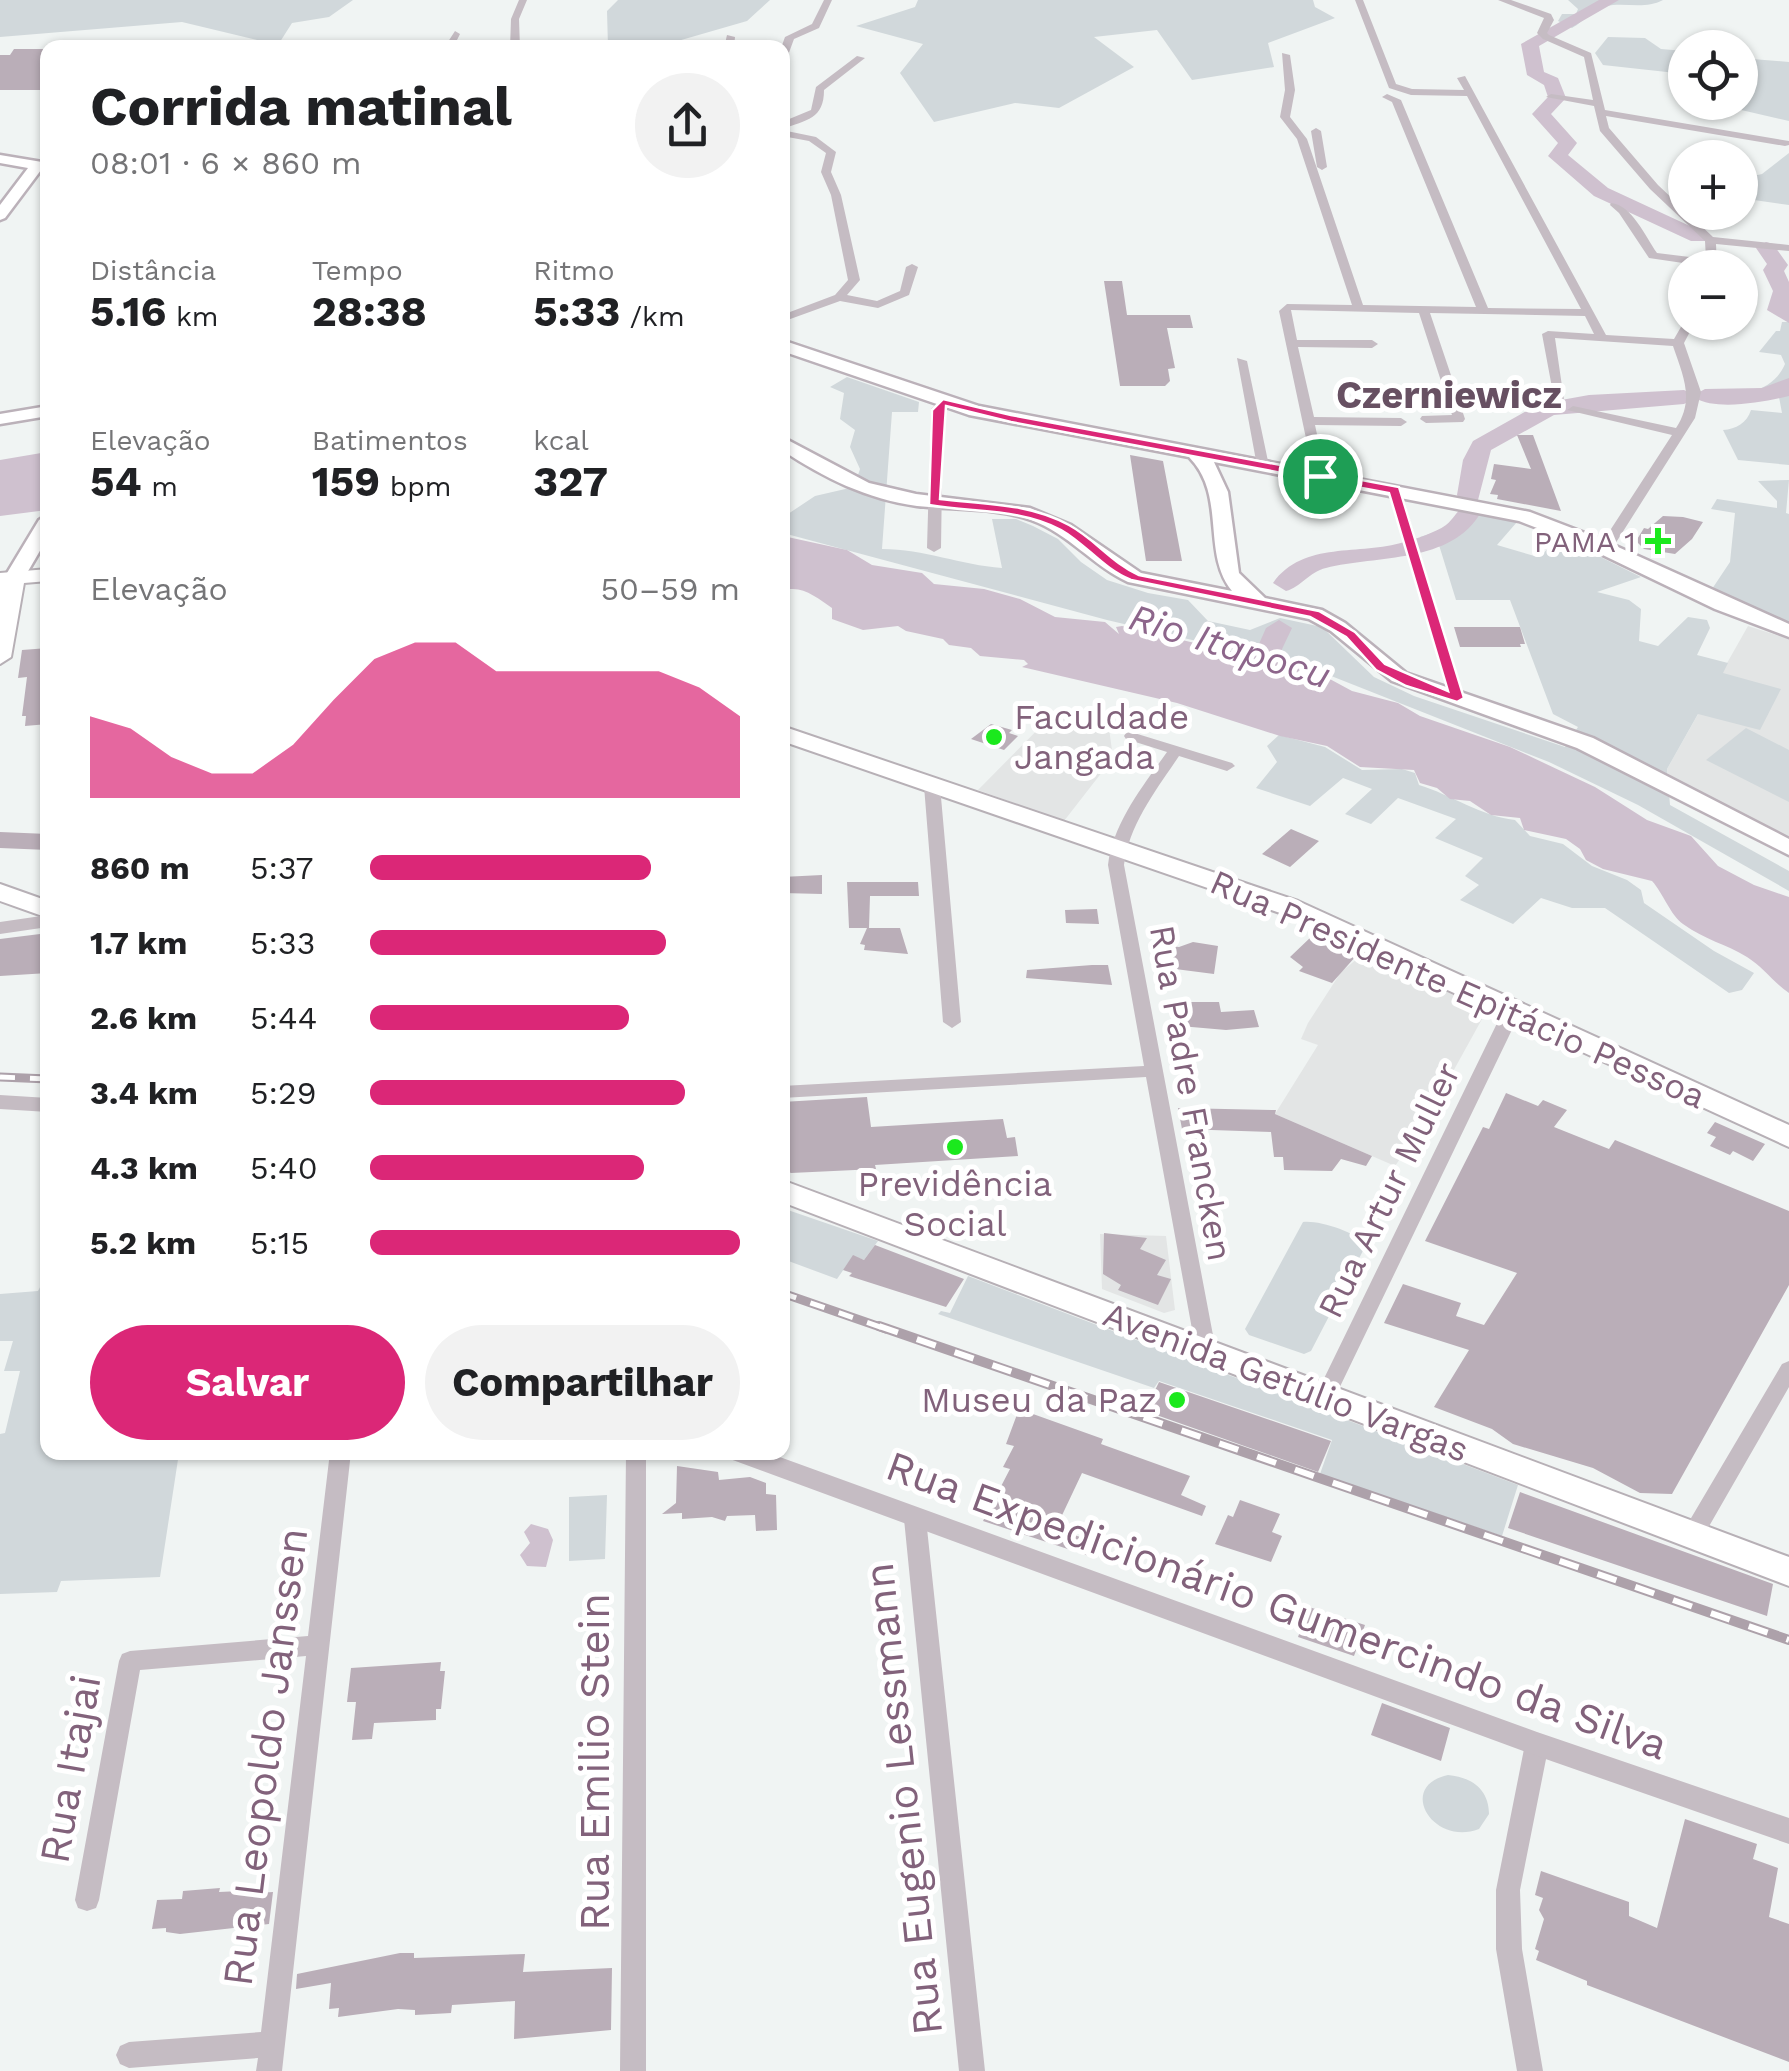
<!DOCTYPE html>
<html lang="pt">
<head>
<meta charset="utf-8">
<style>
	body { margin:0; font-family:"Work Sans",sans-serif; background:#f2f2f2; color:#202124; height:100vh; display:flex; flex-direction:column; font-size:38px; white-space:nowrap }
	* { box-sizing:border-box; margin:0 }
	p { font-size:32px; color:#757577 }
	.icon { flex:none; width:55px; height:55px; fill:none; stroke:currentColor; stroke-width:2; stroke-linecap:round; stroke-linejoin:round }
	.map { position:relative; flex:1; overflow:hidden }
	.details { position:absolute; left:40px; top:40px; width:750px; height:1420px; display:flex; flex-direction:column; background:#fff; border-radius:20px; box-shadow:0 2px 8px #0004 }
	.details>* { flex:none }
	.controls { position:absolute; left:1668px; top:30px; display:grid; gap:20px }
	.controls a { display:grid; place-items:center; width:90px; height:90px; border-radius:50%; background:#fff; box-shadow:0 2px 8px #0004; font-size:50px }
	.pin { position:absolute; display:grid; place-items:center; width:85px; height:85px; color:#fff; margin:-42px; border:5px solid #fff; border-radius:50%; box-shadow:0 2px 10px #0007 }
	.round { display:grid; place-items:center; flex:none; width:105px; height:105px; border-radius:52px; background:#f2f2f2 }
	.overview { display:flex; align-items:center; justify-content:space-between; height:170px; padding:0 50px }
	h1 { font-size:55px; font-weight:700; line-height:75px }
	.metrics { display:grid; grid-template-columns:repeat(3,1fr); gap:15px; height:170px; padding:10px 50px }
	.metrics div { display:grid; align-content:center }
	.metrics b { font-size:42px; font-weight:700 }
	.metrics small { font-size:28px; font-weight:400 }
	.metrics p { font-size:28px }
	.chart { height:280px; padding:20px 50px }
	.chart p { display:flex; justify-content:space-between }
	.chart svg { width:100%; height:180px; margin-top:10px; fill:#db2777; opacity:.7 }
	.cta { display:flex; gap:20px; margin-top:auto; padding:20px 50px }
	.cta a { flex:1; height:115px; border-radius:60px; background:#db2777; color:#fff; font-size:40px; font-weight:700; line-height:115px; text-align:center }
	.cta a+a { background:#f2f2f2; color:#202124 }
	ul { padding:0 50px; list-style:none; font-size:32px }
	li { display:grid; grid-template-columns:160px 120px 1fr; align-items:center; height:75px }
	li i { height:25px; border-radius:12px; background:#db2777 }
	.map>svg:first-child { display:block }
	.built { fill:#e3e5e5 }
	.green { fill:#d1d8db }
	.water { fill:#cfc1cf }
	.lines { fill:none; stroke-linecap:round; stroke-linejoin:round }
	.river { fill:#cfc1cf; fill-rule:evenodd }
	.building { fill:#baaeb8 }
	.secondary-casing { stroke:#bbb1b9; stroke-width:5 }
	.trunk-casing { stroke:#b7b0b6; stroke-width:4 }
	.minor { fill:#c5bcc3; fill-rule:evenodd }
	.tertiary { fill:#c5bcc3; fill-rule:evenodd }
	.secondary { fill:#fff; fill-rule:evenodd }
	.trunk { fill:#fff; fill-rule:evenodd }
	.rail-far1-casing { stroke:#ada1aa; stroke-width:9 }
	.rail-casing { stroke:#ada1aa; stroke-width:10 }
	.rail-far1 { stroke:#fff; stroke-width:5; stroke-dasharray:15; stroke-linecap:butt }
	.rail { stroke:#fff; stroke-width:6; stroke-dasharray:20; stroke-linecap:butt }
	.route { fill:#db2777; stroke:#fff; stroke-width:2.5; fill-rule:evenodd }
	.poi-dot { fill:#1be91d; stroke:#fff; stroke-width:4 }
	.labels { text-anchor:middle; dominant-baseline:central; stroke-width:10; stroke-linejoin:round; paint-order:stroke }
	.far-poi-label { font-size:30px; fill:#82627b; stroke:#fff; text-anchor:end }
	.poi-label { font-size:35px; fill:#82627b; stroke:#fff; text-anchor:start }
	.street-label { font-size:35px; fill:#82627b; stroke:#fff }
	.far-district-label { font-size:38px; font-weight:bold; fill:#675062; stroke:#fff }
	.water-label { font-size:38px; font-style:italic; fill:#8d668b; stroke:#fff }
	.near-street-label { font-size:42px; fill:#82627b; stroke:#fff }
</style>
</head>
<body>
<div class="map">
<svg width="1789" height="2071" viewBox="0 0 1789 2071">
	<rect width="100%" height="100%" fill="#f0f4f3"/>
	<path class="built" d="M1748 626 1789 639V837L1668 777 1667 769Z
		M1057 710 1109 728 1113 758 1064 821 978 790Z
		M1363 954 1487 1010 1424 1124 1395 1166 1275 1114 1318 1045 1301 1039 1308 1023 1341 972Z
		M1100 1234 1166 1236 1175 1310 1164 1313 1102 1289Z"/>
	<path class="green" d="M0 0H353L329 17 292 23 278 45 182 22 0 37Z
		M618 0H770L747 21 657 47H608L607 11Z
		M918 0H1313L1315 7 1335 18 1268 43 1274 67 1192 80 1157 30 1094 37 1134 67 1059 108 1015 103 934 122 900 73 923 44 856 26 915 7Z
		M1568 0H1663C1644 10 1626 2 1606 6 1591 8 1585 21 1572 28L1558 21 1562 14H1576L1578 9Z
		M1608 37 1645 38 1661 49 1685 51V74L1603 65 1595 53Z
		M1740 58 1789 62V121L1711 103 1740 102Z
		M1789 153V205L1740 198V179L1762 174Z
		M1782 322H1789V465L1738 460 1723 430C1736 429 1747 423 1751 410L1782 413 1779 397H1709L1707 394C1737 394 1771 396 1785 364L1781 355 1759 352 1776 331H1780Z
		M847 377 919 402 918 412H892L882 549C924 549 961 565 1002 568L992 519H1016L1033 526 1058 539 1081 562 1107 580 1148 593 1188 600 1208 621 1250 630 1280 618 1322 627 1374 677 1414 696 1565 747 1578 727 1553 714 1510 600H1456L1439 545 1422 544 1420 537 1453 526 1460 510 1517 522 1497 545 1538 557 1562 538 1641 577 1597 592 1629 600 1641 609 1639 641 1658 646 1688 617 1707 620 1710 628 1697 655 1728 663 1723 673 1781 689 1760 730 1698 714 1667 769 1670 805 1789 871V891L1638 805 1549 762 1311 668 1107 620 783 533 782 518 815 496 854 487 860 469 850 447 855 430 840 419 844 393 830 387Z
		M1789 480 1786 513 1789 514V623L1710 592 1730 562 1735 513 1711 509 1717 499 1777 508V501L1758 481Z
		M1746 728 1789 750V802L1706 760Z
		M1279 735 1325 747 1362 770 1402 769 1415 773 1419 785C1452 795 1480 816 1515 820L1530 836 1563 844 1592 866 1627 880 1641 890 1644 903 1714 951 1754 973 1742 990 1729 993 1605 908H1572L1541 898 1513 924 1460 900 1479 885 1465 876 1483 858 1435 838 1456 819 1398 798 1371 824 1345 814 1372 789 1343 778 1310 806 1256 788 1277 762 1267 746Z
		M782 1208 878 1241 864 1260 853 1256 837 1279 783 1259Z
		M1303 1222C1319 1220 1356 1232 1366 1245L1311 1351 1304 1354 1249 1335 1245 1329Z
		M47 1274 48 1452 179 1453 160 1577 61 1581 57 1592 0 1594V1434L5 1433 20 1371H4L13 1341H0V1294L38 1291Z
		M968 1276 1518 1485 1502 1536 1320 1474 1332 1440 1159 1381 1154 1388 938 1314 941 1311 950 1313Z
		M607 1495 605 1559 569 1561V1497Z
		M1448 1775C1471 1777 1489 1789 1489 1814L1479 1829C1433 1847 1396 1786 1448 1775Z"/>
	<path class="water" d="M47 452V510L0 516V460Z
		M783 536 847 550 872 565 922 573 934 584 984 589 1020 599 1055 617 1105 622 1119 634 1116 627 1122 626 1315 671 1352 691 1398 703 1420 716 1510 747 1595 787 1647 820 1691 836 1718 866 1754 885 1789 897V993C1773 982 1763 967 1747 957 1726 944 1705 940 1683 924 1671 916 1663 893 1652 881L1603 869 1586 860 1580 849 1566 839 1524 830 1520 818 1491 815 1470 801 1450 799 1437 788 1420 783 1414 770 1360 767 1327 746 1280 736 1177 703 1022 667 1028 664 1024 660 980 656 971 648 949 645 943 639 906 631 898 626 863 630 832 619V608C817 598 801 584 783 591Z
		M531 1524 548 1529 553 1540 546 1567 527 1566 520 1555 530 1543 524 1532Z"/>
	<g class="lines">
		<path class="river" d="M1599 0H1619L1539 46 1544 72 1558 78 1566 98 1551 114 1577 143 1568 155 1608 188 1705 233V241H1691L1594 196 1548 156 1558 143 1532 114 1548 97 1544 85 1527 75 1521 44Z
			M1766 242 1773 244 1788 265 1784 271 1789 282V323L1767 310 1773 291 1763 270 1767 264 1756 248Z
			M1789 378V396C1764 402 1717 411 1695 398L1684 404 1554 415 1491 450 1478 500H1460L1457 495 1463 460 1473 441 1539 404 1589 395 1684 390 1694 395 1705 389 1762 388Z
			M1469 505 1481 512C1452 564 1377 555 1326 568 1309 572 1301 587 1286 591L1273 583C1304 540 1360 556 1404 542 1415 539 1435 533 1446 525 1456 517 1457 508 1469 505Z
			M1279 620 1292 628 1274 666H1256L1252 660 1266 628Z"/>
	</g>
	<path class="building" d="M14 49H48V83L42 90H0V55H10Z
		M1104 281H1122L1127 315H1190L1193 328H1167L1175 368 1168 369 1170 381 1165 386H1120Z
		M1517 435H1533L1561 511 1497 499 1498 495 1490 494 1496 480 1491 479 1494 464 1531 469Z
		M1130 455 1163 461 1182 561H1146Z
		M1663 516 1683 517 1703 522 1692 539 1675 554 1644 549 1636 541 1644 528 1648 529Z
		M1454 627H1520L1525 644H1520L1521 647H1460Z
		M48 648V724L25 726 26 716H22L27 677 18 678 22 650Z
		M991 724 1012 730 1009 733 1018 736 1004 750 971 739Z
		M1291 829 1319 841 1290 867 1262 854Z
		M0 832 48 834V850L0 848Z
		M822 875V894L782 893V877Z
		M847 882H918L919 896H870L869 928H849Z
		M1097 909 1099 924 1066 923 1065 910Z
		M867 928H900L908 954 864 950 865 945 860 944Z
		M48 933V973L0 976V939Z
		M1312 936 1356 956 1332 983 1299 971 1303 967 1290 957Z
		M1193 942 1218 946 1214 974 1152 966 1151 944 1179 947Z
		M1092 965H1108L1112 985 1026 978 1027 970Z
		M1172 1002H1219L1221 1012 1254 1010 1259 1027 1226 1030 1180 1026Z
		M1506 1093 1538 1106 1543 1100 1567 1110 1554 1127 1609 1149 1615 1140 1789 1211V1285L1672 1494 1640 1493 1593 1468 1513 1444 1492 1429 1434 1407 1469 1350 1384 1323 1403 1284 1461 1303 1456 1316 1484 1325 1517 1273 1425 1241 1483 1127 1489 1129Z
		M867 1097 871 1127 1003 1119 1007 1138 1015 1137 1018 1156 875 1165 876 1169 791 1173 782 1169V1102Z
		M1178 1108 1276 1110 1275 1114 1372 1156 1366 1166 1341 1159 1332 1171 1284 1170 1283 1157H1274L1271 1132 1182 1129Z
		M1715 1122 1765 1144 1753 1161 1733 1151 1730 1155 1710 1146 1716 1137 1707 1133Z
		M1104 1233 1147 1238 1140 1249 1166 1260 1157 1275 1171 1279 1158 1305 1118 1290 1121 1285 1103 1274Z
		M875 1245 964 1279 946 1307 849 1276 852 1273 843 1270 853 1255 864 1260Z
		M1159 1382 1331 1441 1318 1472 1145 1411Z
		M1019 1409 1103 1439 1101 1444 1190 1476 1181 1495 1206 1506 1202 1516 1082 1473 1056 1528 1096 1543 1089 1556 983 1521 1010 1469 1003 1467 1014 1446 1006 1444Z
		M677 1466 718 1472 719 1480 750 1477 766 1483V1494L776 1495 777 1530 756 1531 755 1515 727 1516 725 1521 712 1517 682 1519V1513L662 1514 676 1503Z
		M1520 1492 1773 1584 1767 1616 1508 1528Z
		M1240 1500 1280 1514 1272 1532 1282 1536 1271 1562 1215 1544 1228 1515 1233 1517Z
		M1309 1607 1365 1625 1354 1656 1298 1637Z
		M441 1662 440 1671H445L441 1709H436V1720L374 1723 372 1739 352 1740 356 1702H347L351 1668Z
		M1382 1703 1450 1728 1441 1761 1371 1735Z
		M1685 1819 1757 1844 1753 1859 1778 1868 1769 1917 1789 1924V2062L1587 1985V1981L1536 1960 1539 1951 1535 1949 1544 1919 1539 1910 1543 1898 1535 1895 1541 1871 1629 1902V1916L1657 1928Z
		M220 1888 219 1892 241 1891 240 1894 273 1892 269 1924 180 1934 166 1932V1928L152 1929 157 1900 182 1899 183 1891Z
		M400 1953H414V1958L525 1954 523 1972 612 1968 611 2030 514 2039 515 2001 452 2005 451 2013 415 2015V2010L398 2009 338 2017 339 2008 329 2009 331 1983 296 1989 297 1974Z"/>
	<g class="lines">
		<defs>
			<path id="secondary" d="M0 155 48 163V171L41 170 5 218 0 220V205L28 168 0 163Z
				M782 340 979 406 1530 512 1598 538 1789 624V637L1715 609 1584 546 1519 521 1214 462 1228 492 1239 573 1265 598 1322 610 1345 623 1406 673 1593 738 1789 839V855L1577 748 1392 681 1331 631 1309 619 1128 582C1093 566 1068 533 1031 520 995 507 954 510 917 506 867 499 824 478 782 450V437L869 483 916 494 1030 508 1071 525 1141 573 1232 591C1201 553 1227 495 1189 457L969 415 782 351Z
				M48 406V416L0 424V414Z
				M48 514V537L24 578 21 582H7L4 578 39 520Z"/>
			<path id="trunk" d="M48 569V581L24 583 11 657 0 664V573Z
				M782 726 1298 901 1789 1125V1147L1280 913 782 741Z
				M0 884 48 901V918L0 901Z
				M782 1180 1789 1557V1586L782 1202Z"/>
		</defs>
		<use href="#secondary" class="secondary-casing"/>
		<use href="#trunk" class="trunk-casing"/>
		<path class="minor" d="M519 0H527L519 19 520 48H510L511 19Z
			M824 0H832L819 28 794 39 787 58 782 61 781 48 785 37 812 24Z
			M1355 0H1363L1396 84 1412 89 1464 90 1457 78 1465 76 1606 335 1674 339 1685 320V322H1695L1684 343 1701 392 1695 418 1610 552H1600L1598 549 1672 435 1567 410 1573 406 1676 428C1695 399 1683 376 1673 346L1555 338 1564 400 1459 401 1465 419 1463 422 1426 423 1420 419 1422 416 1452 415 1419 313 1291 310 1297 340H1372L1378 344 1372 348 1298 347 1314 417 1401 418 1407 422 1401 426 1315 425 1326 476 1320 480 1314 476 1279 311 1287 304 1352 305 1297 139 1280 117 1285 90 1282 53 1290 55 1295 90 1290 117 1307 139 1363 305 1476 307 1392 102 1382 97 1387 94 1401 100 1488 308 1581 309 1467 96 1411 95 1389 88ZM1430 313 1585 316 1594 334 1548 331 1542 334 1553 393H1457Z
			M1498 0H1511L1551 14 1554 20 1547 33 1549 35 1591 53 1605 110 1789 141V145L1785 146 1606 116 1609 128 1658 185 1713 237 1789 245V251L1716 244 1717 268 1649 258 1619 213 1610 205 1611 203C1632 205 1645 236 1657 253L1706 259 1705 241 1650 189 1600 131 1594 106 1546 97 1551 94 1593 100 1584 57 1543 39 1537 33 1544 18Z
			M455 31 460 34 453 48H444Z
			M727 35 735 37 734 48H724Z
			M857 56 865 58 824 90C824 119 807 120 782 129V122L811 110 816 87Z
			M1316 128 1321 131 1327 167 1322 170 1317 167 1311 131Z
			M782 130 816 137 836 152 831 172 841 195 860 280 847 295 877 301 900 291 906 267 912 264 918 267 909 295 878 308 840 301 782 322V315L835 295 848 280 831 195 821 172 826 153 809 141 782 136Z
			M1237 358 1247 361 1269 466 1268 469 1257 466Z
			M943 398 949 402 943 410 941 548 934 552 927 548 931 409Z
			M1395 486 1401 490 1464 698 1462 701 1457 702 1450 698 1389 490Z
			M1131 732 1232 763 1235 766 1227 771 1179 756C1157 789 1129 824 1124 865L1216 1351 1213 1356 1206 1359 1199 1356 1196 1351 1146 1077 782 1098V1086L1144 1066 1108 865C1113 823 1143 786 1167 752L1126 739 1124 736 1126 733Z
			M932 781 940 786 961 1022 952 1028 943 1022 924 786Z
			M1512 1005 1521 1011 1335 1397 1332 1403 1325 1405 1318 1403 1315 1397 1503 1011Z
			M1789 1361V1387L1700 1542 1692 1545 1684 1542 1681 1536 1684 1530 1782 1364Z
			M330 1452H351L282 2071H256L258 2058 129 2068 120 2064 116 2055 120 2046 129 2042 261 2032 306 1656 140 1670 99 1900 96 1908 87 1911 78 1908 75 1900 119 1661 122 1654 130 1651 308 1636Z
			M626 1452H646V2071H620Z
			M915 1510 923 1513 926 1519 985 2071H959L904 1519 907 1513Z
			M1537 1734 1545 1737 1549 1744 1520 1890 1522 1949 1543 2071H1517L1496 1949V1890L1525 1744 1529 1737Z"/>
		<path class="tertiary" d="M48 915V927L0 934V922Z
			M0 1095 48 1098V1112L0 1109Z
			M726 1452H766L1537 1732 1789 1818V1844L1537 1756 730 1459Z"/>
		<use href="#secondary" class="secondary"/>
		<use href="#trunk" class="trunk"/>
		<defs>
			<path id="rail-far1" d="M0 1077 48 1079
				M782 1293 886 1329"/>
			<path id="rail" d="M879 1326 1789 1640"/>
		</defs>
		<use href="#rail-far1" class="rail-far1-casing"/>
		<use href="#rail" class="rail-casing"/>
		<use href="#rail-far1" class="rail-far1"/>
		<use href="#rail" class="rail"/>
	</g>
	<path class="route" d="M943 399 1011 415 1399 487 1464 698 1457 702 1406 686 1376 670 1346 637 1310 617 1131 580C1103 569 1086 544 1061 530 1020 508 973 513 929 505L932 410ZM946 406 1011 422 1389 493 1448 691 1385 664 1355 632 1319 611 1139 575C1112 563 1095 539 1069 525 1030 503 983 504 940 499Z"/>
	<g class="poi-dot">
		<path d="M1653 526h10v10h10v10h-10v10h-10v-10h-10v-10h10z"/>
		<circle cx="994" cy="737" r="10"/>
		<circle cx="955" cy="1147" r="10"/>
		<circle cx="1177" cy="1400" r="10"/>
	</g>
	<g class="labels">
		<g class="far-poi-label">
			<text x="1636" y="541">PAMA 1</text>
		</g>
		<g class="poi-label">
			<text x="1014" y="717">Faculdade<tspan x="1014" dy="40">Jangada</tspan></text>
			<text x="955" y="1184" text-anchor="middle">Previdência<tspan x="955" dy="40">Social</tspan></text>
			<text x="1157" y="1400" text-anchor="end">Museu da Paz</text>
		</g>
		<g class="street-label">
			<text transform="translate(1458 989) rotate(24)">Rua Presidente Epitácio Pessoa</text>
			<text transform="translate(1191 1093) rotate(80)">Rua Padre Francken</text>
			<text transform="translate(1389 1190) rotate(-64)">Rua Artur Muller</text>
			<text transform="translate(1286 1382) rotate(21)">Avenida Getúlio Vargas</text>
		</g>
		<g class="far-district-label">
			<text x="1449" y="395">Czerniewicz</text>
		</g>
		<g class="water-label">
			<text transform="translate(1230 646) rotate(17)">Rio Itapocu</text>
		</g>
		<g class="near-street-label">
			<text transform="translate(1277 1605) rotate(20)">Rua Expedicionário Gumercindo da Silva</text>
			<text transform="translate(265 1757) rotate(-83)">Rua Leopoldo Janssen</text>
			<text transform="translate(594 1762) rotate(-90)">Rua Emilio Stein</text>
			<text transform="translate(70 1769) rotate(-80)">Rua Itajai</text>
			<text transform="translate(903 1799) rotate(-96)">Rua Eugenio Lessmann</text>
		</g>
	</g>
</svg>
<div class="controls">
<a><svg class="icon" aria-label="locate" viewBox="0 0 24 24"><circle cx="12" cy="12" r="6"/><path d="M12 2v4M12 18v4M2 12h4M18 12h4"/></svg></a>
<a>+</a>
<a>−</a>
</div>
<div class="pin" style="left:1320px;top:476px;background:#1e9e55"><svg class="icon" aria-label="arrive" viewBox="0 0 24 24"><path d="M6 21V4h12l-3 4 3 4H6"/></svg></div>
<section class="details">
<div class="overview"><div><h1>Corrida matinal</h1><p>08:01 · 6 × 860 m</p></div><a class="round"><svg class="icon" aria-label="share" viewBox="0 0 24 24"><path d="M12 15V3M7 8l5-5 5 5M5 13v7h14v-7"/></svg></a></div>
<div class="metrics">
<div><p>Distância</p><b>5.16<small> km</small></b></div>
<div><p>Tempo</p><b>28:38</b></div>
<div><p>Ritmo</p><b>5:33<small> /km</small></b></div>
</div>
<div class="metrics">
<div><p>Elevação</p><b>54<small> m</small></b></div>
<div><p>Batimentos</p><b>159<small> bpm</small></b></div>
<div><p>kcal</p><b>327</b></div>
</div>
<div class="chart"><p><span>Elevação</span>50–59 m</p>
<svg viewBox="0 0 160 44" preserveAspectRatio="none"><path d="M0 44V24L10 27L20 34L30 38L40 38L50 31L60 20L70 10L80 6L90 6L100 13L110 13L120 13L130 13L140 13L150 17L160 24V44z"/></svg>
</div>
<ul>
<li><b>860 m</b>5:37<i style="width:76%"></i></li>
<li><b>1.7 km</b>5:33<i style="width:80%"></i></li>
<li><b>2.6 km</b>5:44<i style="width:70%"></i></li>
<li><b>3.4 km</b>5:29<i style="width:85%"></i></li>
<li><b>4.3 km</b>5:40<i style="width:74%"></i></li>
<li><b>5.2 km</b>5:15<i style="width:100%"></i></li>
</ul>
<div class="cta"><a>Salvar</a><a>Compartilhar</a></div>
</section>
</div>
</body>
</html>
